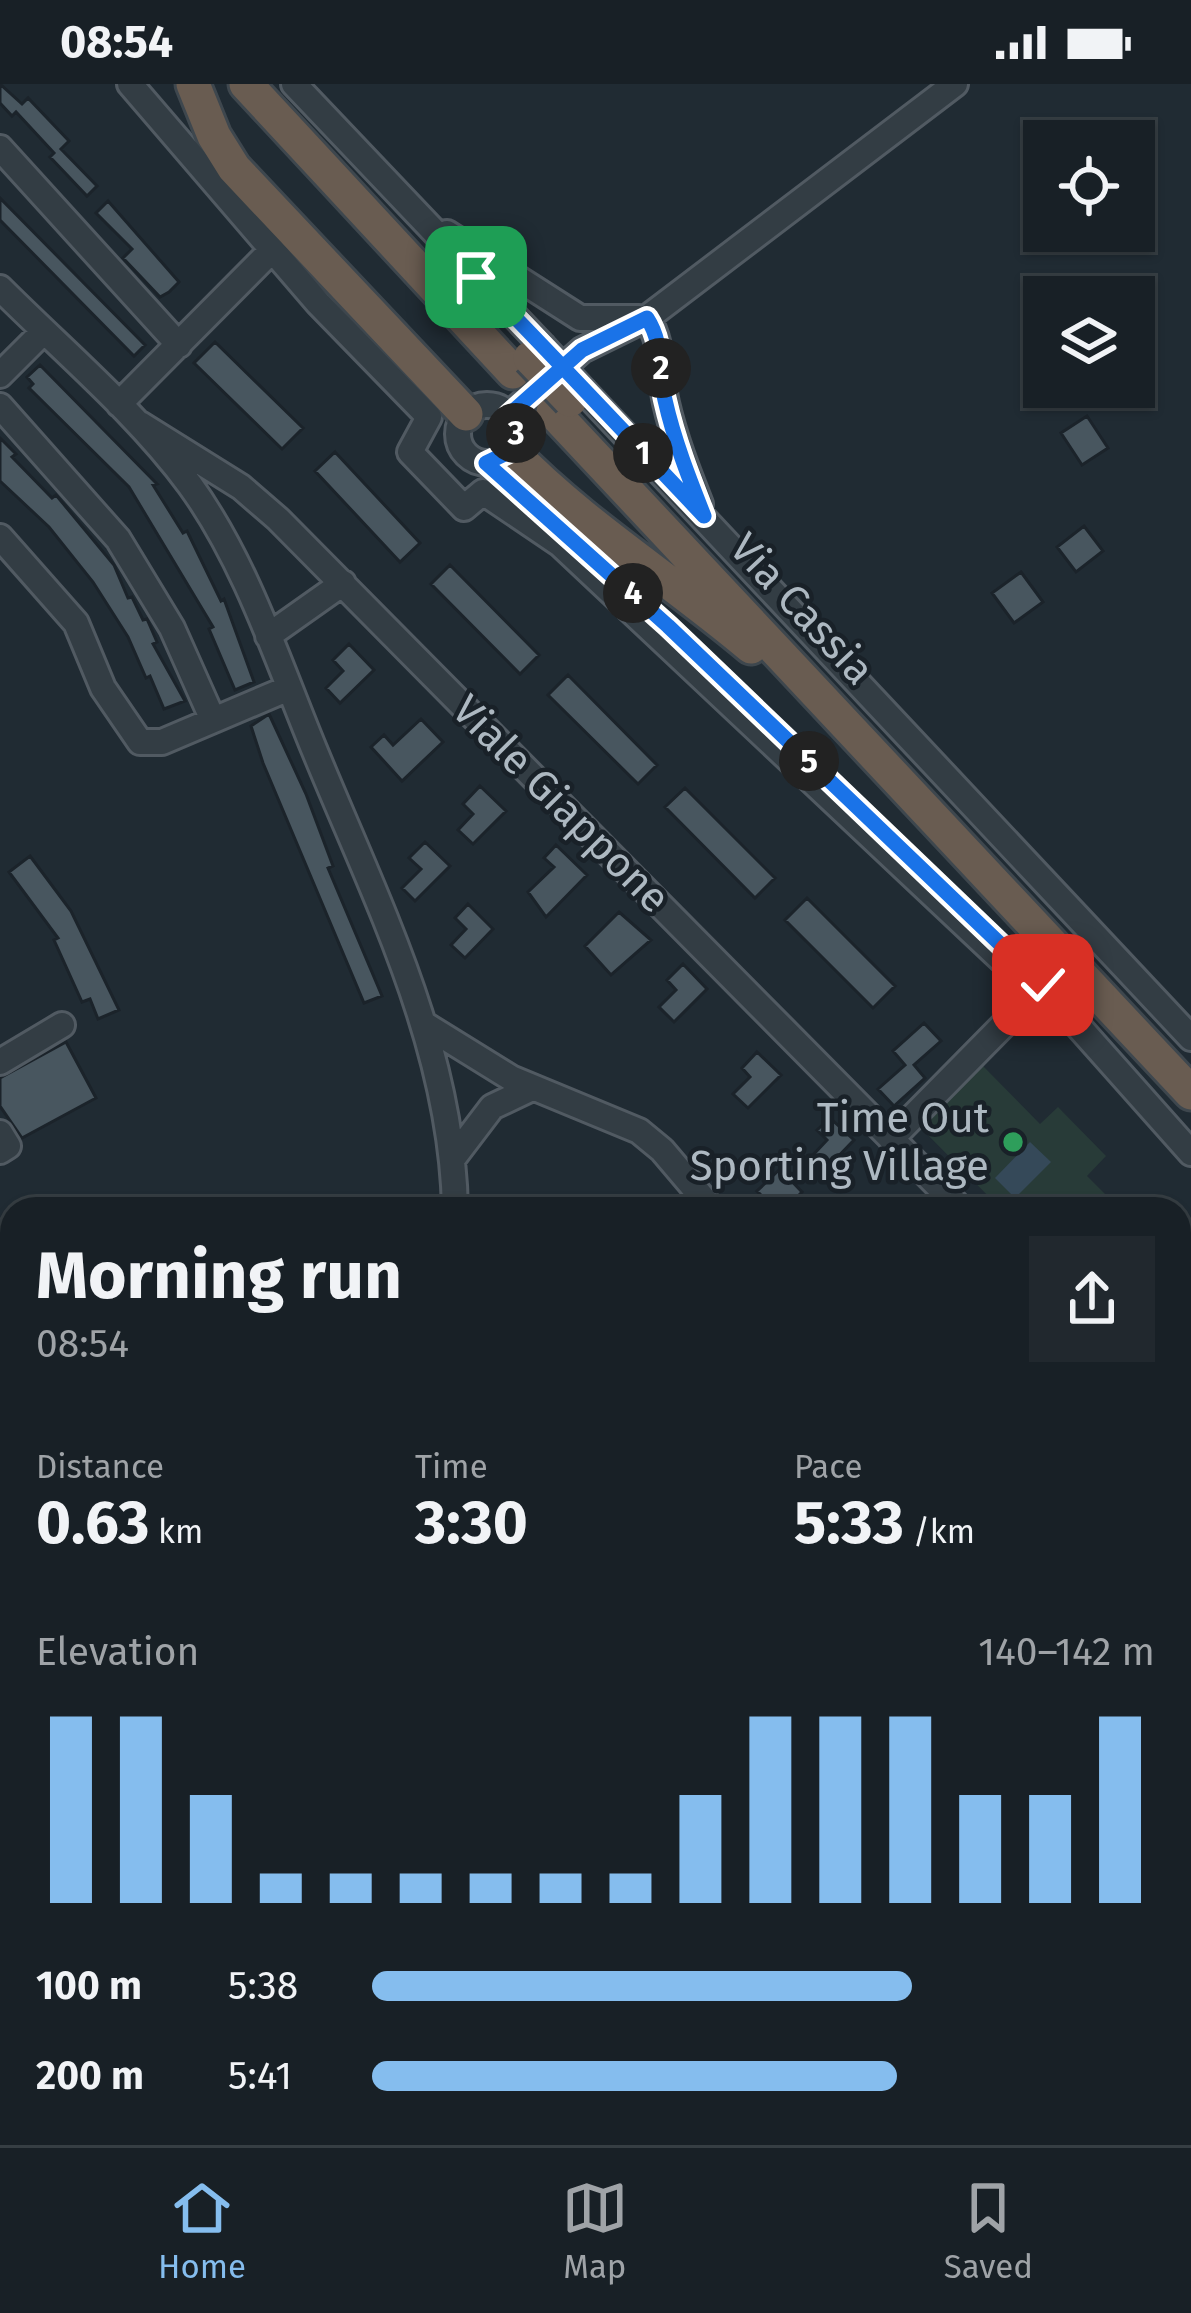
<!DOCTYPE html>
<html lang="en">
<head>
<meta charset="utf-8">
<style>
	body { margin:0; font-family:"Fira Sans",sans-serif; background:#21282e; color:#f1f3f6; height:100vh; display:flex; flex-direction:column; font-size:45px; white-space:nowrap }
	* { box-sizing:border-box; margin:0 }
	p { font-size:39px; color:#9fa3a7 }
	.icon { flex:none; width:66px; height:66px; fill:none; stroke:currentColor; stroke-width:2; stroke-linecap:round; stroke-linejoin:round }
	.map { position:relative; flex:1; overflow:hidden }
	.panel { position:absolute; left:0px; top:1113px; width:1191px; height:948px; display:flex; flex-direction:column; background:#182026; border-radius:36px 36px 0 0; box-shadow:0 3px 9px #0004,0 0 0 3px #363e43 }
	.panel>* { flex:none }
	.controls { position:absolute; left:1023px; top:36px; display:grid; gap:24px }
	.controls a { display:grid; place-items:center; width:132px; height:132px; border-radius:0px; background:#182026; box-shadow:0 3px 9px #0004,0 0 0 3px #363e43; font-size:60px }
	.pin { position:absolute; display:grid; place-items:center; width:102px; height:102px; color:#fff; margin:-51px; border-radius:24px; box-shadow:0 6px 18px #0006 }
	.km { position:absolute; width:60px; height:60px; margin:-30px; border-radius:50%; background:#222; color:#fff; font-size:33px; line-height:60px; text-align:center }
	.round { display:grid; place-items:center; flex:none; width:126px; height:126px; border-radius:0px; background:#21282e }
	.head { display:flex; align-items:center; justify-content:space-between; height:204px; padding:0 36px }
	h1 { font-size:66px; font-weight:700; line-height:90px }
	.figures { display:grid; grid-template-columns:repeat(3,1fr); gap:18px; height:204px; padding:12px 36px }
	.figures div { display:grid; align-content:center }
	.figures b { font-size:60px; font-weight:700 }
	.figures small { font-size:33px; font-weight:400 }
	.figures p { font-size:33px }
	.chart { height:336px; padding:24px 36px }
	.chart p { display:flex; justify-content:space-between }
	.chart svg { width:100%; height:216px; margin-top:12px; stroke:#85bdee; stroke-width:6 }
	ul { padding:0 36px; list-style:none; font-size:39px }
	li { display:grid; grid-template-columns:192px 144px 1fr; align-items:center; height:90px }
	li i { height:30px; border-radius:15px; background:#85bdee }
	.status { display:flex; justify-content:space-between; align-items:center; height:84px; padding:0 60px; background:#182026; direction:ltr }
	.status svg { height:33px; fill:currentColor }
	.tab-bar { display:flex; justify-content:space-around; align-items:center; height:168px; border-top:3px solid #363e43; background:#182026; font-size:33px; color:#9fa3a7 }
	.tab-bar a { display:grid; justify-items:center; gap:6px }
	.tab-bar .current { color:#85bdee }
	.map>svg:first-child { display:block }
	.green { fill:#283b38 }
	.water { fill:#354959 }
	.building { fill:#48565f; stroke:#1b232a; stroke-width:3 }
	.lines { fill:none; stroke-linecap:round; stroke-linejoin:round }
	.minor-casing { stroke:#515a62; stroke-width:30 }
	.highway-casing { stroke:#3e474e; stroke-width:39 }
	.minor { stroke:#333d44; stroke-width:24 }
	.highway { stroke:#695c51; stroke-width:33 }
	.minor-bridge-casing { stroke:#515a62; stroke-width:30; stroke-linecap:butt }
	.highway-bridge-casing { stroke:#3e474e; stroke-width:39; stroke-linecap:butt }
	.minor-bridge { stroke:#333d44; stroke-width:24 }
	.highway-bridge { stroke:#695c51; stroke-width:33 }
	.route-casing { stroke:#fff; stroke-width:24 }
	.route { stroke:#1a73e8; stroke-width:15 }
	.leisure-dot { fill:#2e9e5b; stroke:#192128; stroke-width:4.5 }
	.labels { text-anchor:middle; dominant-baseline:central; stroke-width:9; stroke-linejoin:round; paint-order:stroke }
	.street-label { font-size:42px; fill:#adb8c1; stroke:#192128 }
	.poi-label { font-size:42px; fill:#adb8c1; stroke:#192128; text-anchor:end }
</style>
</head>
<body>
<div class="status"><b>08:54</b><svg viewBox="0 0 49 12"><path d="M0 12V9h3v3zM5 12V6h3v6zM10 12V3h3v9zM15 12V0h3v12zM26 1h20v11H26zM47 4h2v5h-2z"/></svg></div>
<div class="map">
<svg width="1191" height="2061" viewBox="0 0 1191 2061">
	<rect width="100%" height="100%" fill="#202b33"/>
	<path class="green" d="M983 982 1040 1040 1058 1023 1106 1072 1087 1092 1120 1125H1001L920 1043Z
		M0 2033 12 2034V2049H286L309 2061H0Z"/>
	<path class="water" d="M1030 1058 1051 1078 1015 1114 995 1094Z"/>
	<path class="building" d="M0 0 22 20 28 14 69 57 61 65 97 102 87 112 50 73 54 69 16 28 12 32 0 19Z
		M0 114 145 261 134 272 0 136Z
		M108 117 179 198 169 208 160 213 123 174 132 165 96 129Z
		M215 258 303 344 282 365 194 279Z
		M40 281 157 400 153 401 183 449 187 447 221 517 224 515 254 598 235 606 209 545 213 543 129 403 29 304 33 300 27 293Z
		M1087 332 1108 364 1082 381 1061 349Z
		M0 354 16 370 12 373 52 414 56 411 114 481 128 514 132 513 143 536 147 535 157 558 153 560 185 617 164 625 150 592 146 594 128 553 93 498 49 443 0 397Z
		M335 368 420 459 400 478 315 387Z
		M1084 442 1103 467 1076 488 1057 463Z
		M450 481 539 571 520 590 431 500Z
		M1021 488 1043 518 1014 539 992 509Z
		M349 560 374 586 340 619 326 604 343 587 333 576Z
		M568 591 657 681 638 700 548 611Z
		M269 630 306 710 333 782 328 784 382 912 364 919 263 679 251 642Z
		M421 635 443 658 402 697 371 663 384 651 393 661Z
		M480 702 506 727 473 760 458 746 473 730 463 720Z
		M685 704 775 794 755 814 665 723Z
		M425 758 450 782 415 817 402 804 421 785 409 774Z
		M556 761 587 791 546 833 528 808 554 783 544 774Z
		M30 772 71 827 119 926 98 935 90 915 82 918 54 856 58 854 9 788Z
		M807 814 895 902 873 924 785 836Z
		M468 820 493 845 465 874 451 861 466 845 455 834Z
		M619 828 651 856 611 891 585 862Z
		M683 880 707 905 674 938 659 923 676 906 667 896Z
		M924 939 941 957 914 981 925 994 894 1022 878 1005 905 981 893 967Z
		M66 958 96 1014 22 1054 0 1022V994Z
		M757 968 781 991 748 1024 733 1010 750 993 742 984Z
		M830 1034 854 1056 826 1085 813 1071 827 1056 817 1046Z
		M780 1085 802 1108 785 1125H751L763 1113 757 1107Z"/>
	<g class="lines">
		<defs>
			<path id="minor" d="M130 0 318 219 429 333 410 368 464 424 483 408 560 460 1036 908 891 1055
				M294 0 542 261
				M0 64 179 261
				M447 149 580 234H639
				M0 204C64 268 136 328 190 401 246 478 278 578 314 665 375 814 452 962 455 1125
				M647 234C664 260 659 289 666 319 674 354 687 387 700 420
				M0 291 44 247
				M584 307 1191 954
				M119 320 272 166
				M458 350a29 29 0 1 1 58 0a29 29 0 1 1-58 0Z
				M0 322 118 455 172 544 213 636
				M509 331 582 266 647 234 955 0
				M140 340 241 403 278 435 961 1125
				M486 379 551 437
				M0 453 76 539 103 604 140 658H162L289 604
				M268 552 343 499
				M1031 889 1191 1069
				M427 942 511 994 639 1047 662 1066 712 1125
				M0 978 62 941
				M0 1049 8 1062 0 1067
				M454 1073 492 1023 532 1004
				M0 1171 12 1188
				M1179 1343 1191 1355
				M0 1505 12 1507
				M1179 1512 1191 1502
				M1179 1607 1191 1630
				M1179 1786 1191 1796
				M0 1832 12 1794
				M1179 1915 1191 1919
				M562 2049 568 2061
				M1171 2049 1191 2055
				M1009 2061 1014 2049"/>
			<path id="highway" d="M193 0 214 52 234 84 466 330
				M246 0 513 288
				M553 328 1191 1009
				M511 367C580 439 673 497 751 563"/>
		</defs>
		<use href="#minor" class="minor-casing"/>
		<use href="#highway" class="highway-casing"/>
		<use href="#minor" class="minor"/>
		<use href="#highway" class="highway"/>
		<defs>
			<path id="minor-bridge" d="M542 261 584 307"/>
			<path id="highway-bridge" d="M530 274 570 316"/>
		</defs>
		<use href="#minor-bridge" class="minor-bridge-casing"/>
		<use href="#highway-bridge" class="highway-bridge-casing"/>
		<use href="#minor-bridge" class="minor-bridge"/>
		<use href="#highway-bridge" class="highway-bridge"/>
	</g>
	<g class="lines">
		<defs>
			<path id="route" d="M476 193C553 272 628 352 704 432 689 394 674 356 665 316 658 287 664 260 647 234L582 266 509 331 516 349 511 367 486 379 668 542 1043 901"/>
		</defs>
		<use href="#route" class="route-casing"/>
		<use href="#route" class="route"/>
	</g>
	<circle class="leisure-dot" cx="1013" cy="1058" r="12"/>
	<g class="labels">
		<g class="street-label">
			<text transform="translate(802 525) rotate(47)">Via Cassia</text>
			<text transform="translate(561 720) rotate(45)">Viale Giappone</text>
		</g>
		<g class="poi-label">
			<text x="989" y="1034">Time Out<tspan x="989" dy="48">Sporting Village</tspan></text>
		</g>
	</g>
</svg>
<div class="controls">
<a><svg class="icon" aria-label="locate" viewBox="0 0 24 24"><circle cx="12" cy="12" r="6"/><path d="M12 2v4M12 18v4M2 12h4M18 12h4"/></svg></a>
<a><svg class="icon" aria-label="layers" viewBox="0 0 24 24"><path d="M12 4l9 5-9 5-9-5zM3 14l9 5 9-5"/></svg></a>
</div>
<div class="pin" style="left:476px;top:193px;background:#1e9e55"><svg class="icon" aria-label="arrive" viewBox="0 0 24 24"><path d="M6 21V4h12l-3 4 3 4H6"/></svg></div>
<div class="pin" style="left:1043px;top:901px;background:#d93025"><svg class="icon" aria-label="check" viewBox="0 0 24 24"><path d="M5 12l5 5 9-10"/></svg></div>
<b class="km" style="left:643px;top:369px">1</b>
<b class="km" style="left:661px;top:284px">2</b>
<b class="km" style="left:516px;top:349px">3</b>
<b class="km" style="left:633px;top:509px">4</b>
<b class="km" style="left:809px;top:677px">5</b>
<section class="panel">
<div class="head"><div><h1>Morning run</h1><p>08:54</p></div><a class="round"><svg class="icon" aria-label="share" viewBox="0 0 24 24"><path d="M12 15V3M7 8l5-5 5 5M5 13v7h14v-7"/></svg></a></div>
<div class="figures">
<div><p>Distance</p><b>0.63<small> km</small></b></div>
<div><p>Time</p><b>3:30</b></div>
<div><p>Pace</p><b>5:33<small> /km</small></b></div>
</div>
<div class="chart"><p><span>Elevation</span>140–142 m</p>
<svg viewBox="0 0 160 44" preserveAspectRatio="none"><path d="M5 44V6M15 44V6M25 44V22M35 44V38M45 44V38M55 44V38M65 44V38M75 44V38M85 44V38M95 44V22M105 44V6M115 44V6M125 44V6M135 44V22M145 44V22M155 44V6"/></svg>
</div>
<ul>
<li><b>100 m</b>5:38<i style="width:69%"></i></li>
<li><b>200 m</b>5:41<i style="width:67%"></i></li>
</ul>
</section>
</div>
<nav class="tab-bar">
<a class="current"><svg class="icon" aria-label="home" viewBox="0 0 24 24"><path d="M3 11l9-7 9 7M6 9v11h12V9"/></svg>Home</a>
<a><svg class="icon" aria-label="map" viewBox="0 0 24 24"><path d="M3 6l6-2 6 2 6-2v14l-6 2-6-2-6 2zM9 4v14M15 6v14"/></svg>Map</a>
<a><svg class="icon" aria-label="saved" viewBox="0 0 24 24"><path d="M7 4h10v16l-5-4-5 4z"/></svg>Saved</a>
</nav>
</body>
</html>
